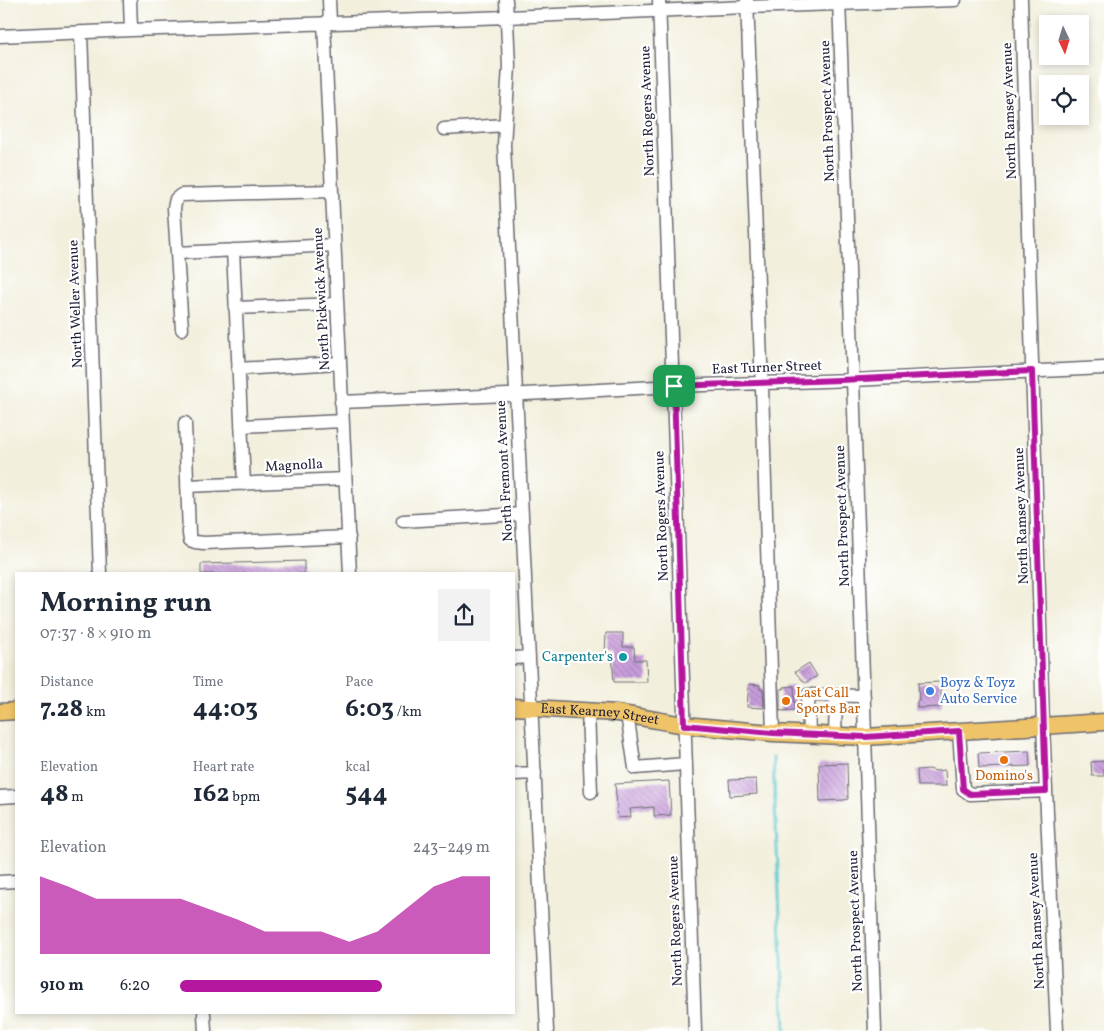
<!DOCTYPE html>
<html lang="en">
<head>
<meta charset="utf-8">
<style>
	body { margin:0; font-family:Vollkorn,serif; background:#f2f2f3; color:#1f2937; height:100vh; display:flex; flex-direction:column; font-size:19px; white-space:nowrap }
	* { box-sizing:border-box; margin:0 }
	p { font-size:16px; color:#747a83 }
	.icon { flex:none; width:28px; height:28px; fill:none; stroke:currentColor; stroke-width:2; stroke-linecap:round; stroke-linejoin:round }
	.map { position:relative; flex:1; overflow:hidden }
	.side { position:absolute; left:15px; top:572px; width:500px; height:442px; display:flex; flex-direction:column; background:#fff; border-radius:0px; box-shadow:0 2px 8px #0003 }
	.side>* { flex:none }
	.needle { width:32px; rotate:176deg }
	.buttons { position:absolute; left:1039px; top:15px; display:grid; gap:10px }
	.buttons a { display:grid; place-items:center; width:50px; height:50px; border-radius:0px; background:#fff; box-shadow:0 2px 8px #0003; font-size:25px }
	.pin { position:absolute; display:grid; place-items:center; width:42px; height:42px; color:#fff; margin:-21px; border-radius:10px; box-shadow:0 2px 8px #0006 }
	.round { display:grid; place-items:center; flex:none; width:52px; height:52px; border-radius:0px; background:#f2f2f3 }
	.headline { display:flex; align-items:center; justify-content:space-between; height:85px; padding:0 25px }
	h1 { font-size:28px; font-weight:700; line-height:38px }
	.metrics { display:grid; grid-template-columns:repeat(3,1fr); gap:8px; height:85px; padding:5px 25px }
	.metrics div { display:grid; align-content:center }
	.metrics b { font-size:25px; font-weight:700 }
	.metrics small { font-size:14px; font-weight:400 }
	.metrics p { font-size:14px }
	.chart { height:140px; padding:10px 25px }
	.chart p { display:flex; justify-content:space-between }
	.chart svg { width:100%; height:90px; margin-top:5px; fill:#b5179e; opacity:.7 }
	ul { padding:0 25px; list-style:none; font-size:16px }
	li { display:grid; grid-template-columns:80px 60px 1fr; align-items:center; height:38px }
	li i { height:12px; border-radius:6px; background:#b5179e }
	.map>svg:first-child { display:block }
	.lines { fill:none; stroke-linecap:round; stroke-linejoin:round }
	.stream { stroke:#5ac7ce; stroke-width:3 }
	.building { fill:url(#building-back-hatch) }
	.minor-casing { stroke:#6b6a73; stroke-width:15 }
	.major-casing { stroke:#6b6a73; stroke-width:19 }
	.minor { stroke:#fff; stroke-width:12 }
	.major { stroke:#efc469; stroke-width:16 }
	.route-casing { stroke:#fff; stroke-width:10 }
	.route { stroke:#b5179e; stroke-width:6 }
	.culture-dot { fill:#0f9aa8; stroke:#fff; stroke-width:2 }
	.shop-dot { fill:#3f7fe0; stroke:#fff; stroke-width:2 }
	.food-dot { fill:#e8710a; stroke:#fff; stroke-width:2 }
	.labels { text-anchor:middle; dominant-baseline:central; stroke-width:4.5; stroke-linejoin:round; paint-order:stroke }
	.street-label { font-size:14px; fill:#22223b; stroke:#fff }
	.culture-label { font-size:14px; fill:#0d838f; stroke:#fff; text-anchor:end }
	.shop-label { font-size:14px; fill:#366cbe; stroke:#fff; text-anchor:start }
	.food-label { font-size:14px; fill:#c56008; stroke:#fff; text-anchor:start }
</style>
</head>
<body>
<div class="map">
<svg width="1104" height="1031" viewBox="0 0 1104 1031">
	<defs>
		<pattern id="building-back-hatch" width="6" height="6" patternUnits="userSpaceOnUse" patternTransform="scale(1.25)"><rect width="6" height="6" fill="#c89cdb"/><path d="M-1 5l2 2M0 0l6 6M5-1l2 2" fill="none" stroke="#a27fb3"/></pattern>
	</defs>
	<rect width="100%" height="100%" fill="#fff"/>
	<filter id="ink" filterUnits="userSpaceOnUse"><feTurbulence type="fractalNoise" baseFrequency=".02" numOctaves="2"/><feDisplacementMap in="SourceGraphic" scale="10" xChannelSelector="R" yChannelSelector="G"/><feConvolveMatrix kernelMatrix="1 2 1 2 8 2 1 2 1" color-interpolation-filters="sRGB"/></filter>
	<filter id="wash" filterUnits="userSpaceOnUse"><feTurbulence type="fractalNoise" baseFrequency=".0096" numOctaves="4" result="noise"/><feDisplacementMap in="SourceGraphic" scale="20" xChannelSelector="R" yChannelSelector="G"/><feGaussianBlur stdDeviation="1.12" result="paint"/><feColorMatrix in="noise" values="0 0 0 0 0 0 0 0 0 0 0 0 0 0 0 0 0 1.4 0 .05"/><feComposite in="paint" operator="in"/></filter>
	<g filter="url(#wash)">
		<rect width="100%" height="100%" fill="#f2efdc"/>
		<g class="lines">
			<path class="stream" d="M773 757 785 1031"/>
		</g>
		<g id="blocks">
			<path class="building" d="M304 561V574H201V564Z
				M606 633H623V647H634L635 660H646L647 682H614L612 654H605Z
				M809 663 817 676 805 683 795 672Z
				M940 682 942 707 917 708V701L919 700 918 683Z
				M749 684 760 685V689H763L764 708 747 707Z
				M794 686 795 710 780 711V689H784V687Z
				M1029 751 1030 766 979 768 978 753Z
				M1104 761V776H1092L1091 762Z
				M847 763 848 799 844 800 820 801 819 764Z
				M929 769 936 771 945 770 946 786H918L917 770Z
				M756 779 757 794 730 796 729 780Z
				M669 781 671 815 654 816V807L630 809 631 817 618 818 615 784Z"/>
		</g>
	</g>
	<g filter="url(#ink)">
		<use href="#blocks" fill-opacity="0" stroke="#6b6a73" stroke-width="1"/>
		<g class="lines">
			<defs>
				<path id="minor" d="M130 0 131 30
					M329 0 330 23
					M506 0 509 66 504 145 547 1031
					M659 0C673 344 682 687 695 1031
					M747 0 762 388 773 733
					M839 0 853 380 875 1031
					M1021 0 1043 725 1057 1031
					M324 23 350 574
					M81 32 100 574
					M0 36 131 30 507 17 747 7 955 0
					M444 129 505 125
					M233 250 244 484
					M177 253 334 245
					M235 308 337 304
					M182 329 174 208 176 199 181 195 332 191
					M238 369 339 363
					M341 402 507 395 674 386 853 380 1104 368
					M185 423 189 534 190 540 195 542 204 543 349 537
					M241 426 342 421
					M187 486 345 479
					M403 521 522 514
					M514 658 529 657
					M588 711 591 792
					M627 714 635 768 685 764
					M959 731 963 789 970 794 1046 791
					M809 735 808 695 864 696
					M835 736 836 696
					M514 774 535 773
					M0 797 16 796
					M0 882 16 881
					M204 1014 205 1031"/>
				<g id="major">
					<path id="s1" d="M514 707 617 713 684 725 773 733 865 737 1104 722"/>
					<path d="M0 712 16 711"/>
				</g>
			</defs>
			<use href="#minor" class="minor-casing"/>
			<use href="#major" class="major-casing"/>
			<use href="#minor" class="minor"/>
			<use href="#major" class="major"/>
		</g>
	</g>
	<g class="lines" filter="url(#ink)">
		<defs>
			<path id="route" d="M1032 371 1046 791 970 794 963 789 959 731 865 737 773 733 684 725 674 386 840 380Z"/>
		</defs>
		<use href="#route" class="route-casing"/>
		<use href="#route" class="route"/>
	</g>
	<circle class="culture-dot" cx="623" cy="657" r="5"/>
	<circle class="shop-dot" cx="930" cy="691" r="5"/>
	<g class="food-dot">
		<circle cx="786" cy="701" r="5"/>
		<circle cx="1004" cy="760" r="5"/>
	</g>
	<g class="labels">
		<g class="street-label">
			<text transform="translate(648 111) rotate(-92)">North Rogers Avenue</text>
			<text transform="translate(828 111) rotate(-92)">North Prospect Avenue</text>
			<text transform="translate(1010 111) rotate(-92)">North Ramsey Avenue</text>
			<text transform="translate(322 299) rotate(-93)">North Pickwick Avenue</text>
			<text transform="translate(76 304) rotate(-92)">North Weller Avenue</text>
			<text transform="translate(767 368) rotate(-2)">East Turner Street</text>
			<text transform="translate(294 466) rotate(-3)">Magnolla</text>
			<text transform="translate(505 471) rotate(-93)">North Fremont Avenue</text>
			<text transform="translate(662 516) rotate(-92)">North Rogers Avenue</text>
			<text transform="translate(843 516) rotate(-92)">North Prospect Avenue</text>
			<text transform="translate(1022 516) rotate(-92)">North Ramsey Avenue</text>
			<text stroke="none"><textPath href="#s1" startOffset="86">East Kearney Street</textPath></text>
			<text transform="translate(676 921) rotate(-92)">North Rogers Avenue</text>
			<text transform="translate(856 921) rotate(-92)">North Prospect Avenue</text>
			<text transform="translate(1037 921) rotate(-93)">North Ramsey Avenue</text>
		</g>
		<g class="culture-label">
			<text x="613" y="657">Carpenter's</text>
		</g>
		<g class="shop-label">
			<text x="940" y="683">Boyz &amp; Toyz<tspan x="940" dy="16">Auto Service</tspan></text>
		</g>
		<g class="food-label">
			<text x="796" y="693">Last Call<tspan x="796" dy="16">Sports Bar</tspan></text>
			<text x="1004" y="776" text-anchor="middle">Domino's</text>
		</g>
	</g>
</svg>
<div class="buttons">
<a><svg class="needle" viewBox="-14 -14 28 28"><path d="M0-13l5 13h-10z" fill="#e53935"/><path d="M0 13l5-13h-10z" fill="#747a83"/></svg></a>
<a><svg class="icon" aria-label="locate" viewBox="0 0 24 24"><circle cx="12" cy="12" r="6"/><path d="M12 2v4M12 18v4M2 12h4M18 12h4"/></svg></a>
</div>
<div class="pin" style="left:674px;top:386px;background:#1e9e55"><svg class="icon" aria-label="arrive" viewBox="0 0 24 24"><path d="M6 21V4h12l-3 4 3 4H6"/></svg></div>
<section class="side">
<div class="headline"><div><h1>Morning run</h1><p>07:37 · 8 × 910 m</p></div><a class="round"><svg class="icon" aria-label="share" viewBox="0 0 24 24"><path d="M12 15V3M7 8l5-5 5 5M5 13v7h14v-7"/></svg></a></div>
<div class="metrics">
<div><p>Distance</p><b>7.28<small> km</small></b></div>
<div><p>Time</p><b>44:03</b></div>
<div><p>Pace</p><b>6:03<small> /km</small></b></div>
</div>
<div class="metrics">
<div><p>Elevation</p><b>48<small> m</small></b></div>
<div><p>Heart rate</p><b>162<small> bpm</small></b></div>
<div><p>kcal</p><b>544</b></div>
</div>
<div class="chart"><p><span>Elevation</span>243–249 m</p>
<svg viewBox="0 0 160 44" preserveAspectRatio="none"><path d="M0 44V6L10 11L20 17L30 17L40 17L50 17L60 22L70 27L80 33L90 33L100 33L110 38L120 33L130 22L140 11L150 6L160 6V44z"/></svg>
</div>
<ul>
<li><b>910 m</b>6:20<i style="width:65%"></i></li>
</ul>
</section>
</div>
</body>
</html>
